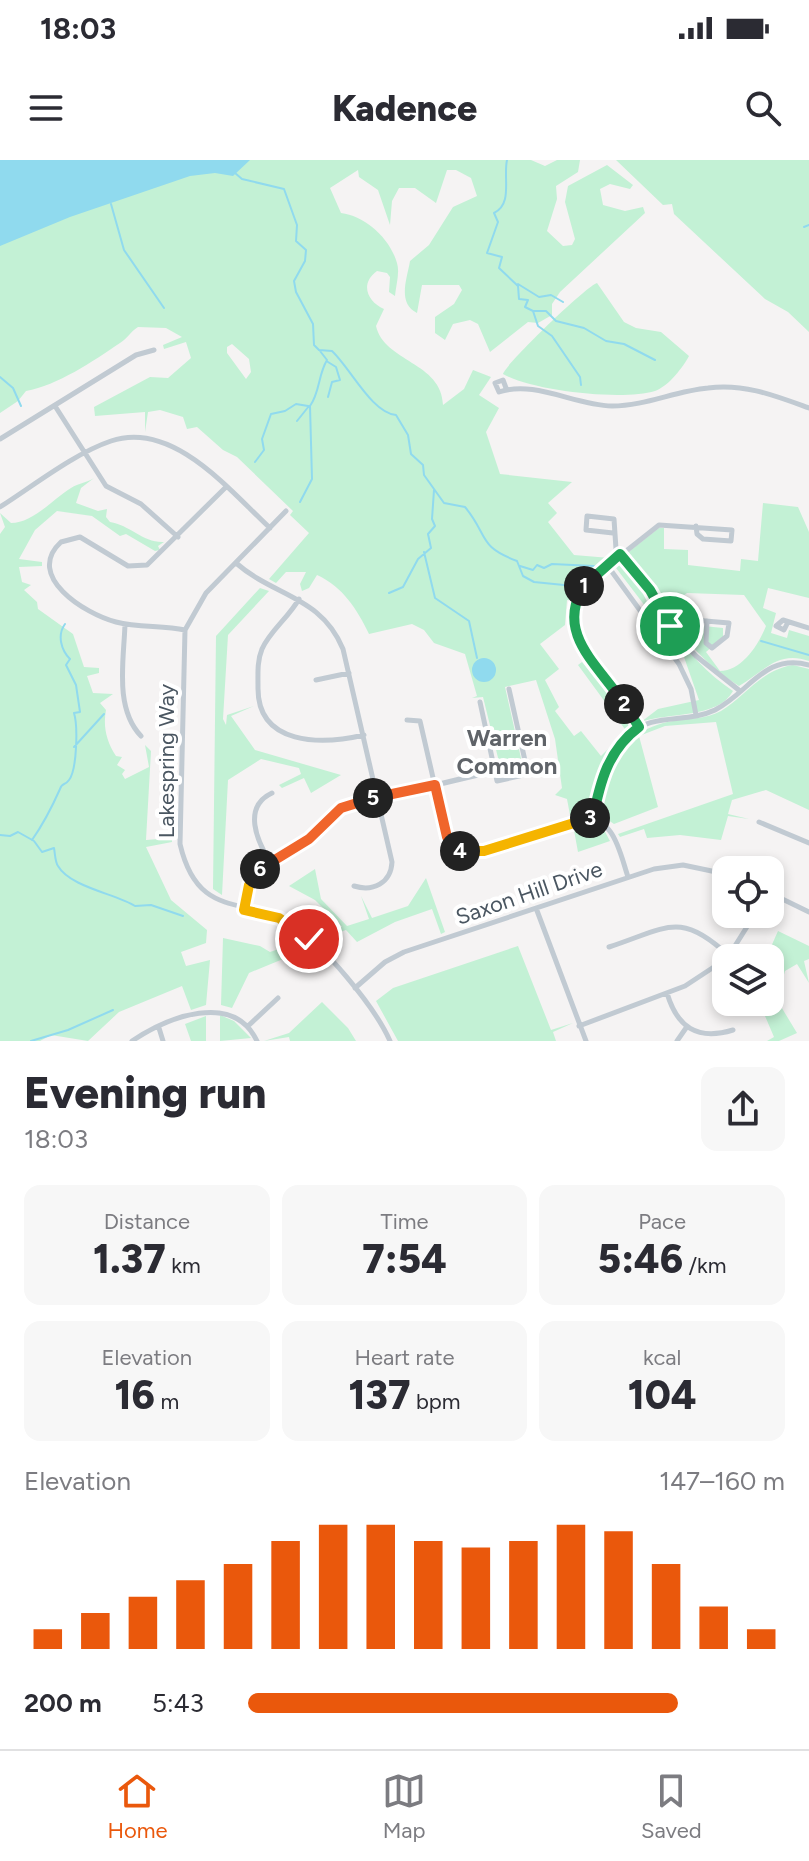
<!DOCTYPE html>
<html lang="en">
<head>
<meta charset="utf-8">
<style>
	body { margin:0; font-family:Figtree,sans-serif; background:#f7f7f7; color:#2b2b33; height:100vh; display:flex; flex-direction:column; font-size:30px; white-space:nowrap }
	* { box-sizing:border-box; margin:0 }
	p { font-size:26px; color:#7c7c81 }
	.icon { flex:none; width:44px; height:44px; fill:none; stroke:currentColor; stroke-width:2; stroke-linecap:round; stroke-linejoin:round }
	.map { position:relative; height:881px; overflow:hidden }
	.panel { display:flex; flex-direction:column; background:#fff; flex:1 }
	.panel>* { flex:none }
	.buttons { position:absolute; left:712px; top:696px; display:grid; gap:16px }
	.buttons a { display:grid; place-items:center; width:72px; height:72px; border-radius:16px; background:#fff; box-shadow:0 4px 12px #0003; font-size:40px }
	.pin { position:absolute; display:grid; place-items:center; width:68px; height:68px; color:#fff; margin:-34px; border:4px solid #fff; border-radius:50%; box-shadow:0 2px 8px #0007 }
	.km { position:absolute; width:40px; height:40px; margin:-20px; border-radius:50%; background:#222; color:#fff; font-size:22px; line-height:40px; text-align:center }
	.round { display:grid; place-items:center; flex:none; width:84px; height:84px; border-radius:16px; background:#f7f7f7 }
	.summary { display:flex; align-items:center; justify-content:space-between; height:136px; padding:0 24px }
	h1 { font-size:44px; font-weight:800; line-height:60px }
	.metrics { display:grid; grid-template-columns:repeat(3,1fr); gap:12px; height:136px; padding:8px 24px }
	.metrics div { display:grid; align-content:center; border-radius:16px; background:#f7f7f7; text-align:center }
	.metrics b { font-size:40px; font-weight:800 }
	.metrics small { font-size:22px; font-weight:400 }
	.metrics p { font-size:22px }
	.chart { height:224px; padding:16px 24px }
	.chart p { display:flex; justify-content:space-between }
	.chart svg { width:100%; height:144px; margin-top:8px; stroke:#ea580c; stroke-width:6 }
	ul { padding:0 24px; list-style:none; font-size:26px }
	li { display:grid; grid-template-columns:128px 96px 1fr; align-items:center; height:60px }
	li i { height:20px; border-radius:10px; background:#ea580c }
	.status { display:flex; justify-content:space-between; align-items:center; height:56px; padding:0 40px; background:#fff; direction:ltr }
	.status svg { height:22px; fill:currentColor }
	header { display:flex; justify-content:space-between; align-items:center; height:104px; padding:0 24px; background:#fff; font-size:36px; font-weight:800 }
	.menu { display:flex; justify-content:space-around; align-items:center; height:112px; border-top:2px solid #e1e1e2; background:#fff; font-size:22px; color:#7c7c81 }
	.menu a { display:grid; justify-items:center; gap:4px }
	.menu .active { color:#ea580c }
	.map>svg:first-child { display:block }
	.green { fill:#c3f1d5; fill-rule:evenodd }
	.water { fill:#90daee }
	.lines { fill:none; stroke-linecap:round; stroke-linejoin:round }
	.stream { stroke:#90daee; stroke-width:2 }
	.minor { stroke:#c1cad2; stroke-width:5 }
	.split-1-casing { stroke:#fff; stroke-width:16 }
	.split-2-casing { stroke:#fff; stroke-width:16 }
	.split-3-casing { stroke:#fff; stroke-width:16 }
	.split-4-casing { stroke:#fff; stroke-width:16 }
	.split-5-casing { stroke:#fff; stroke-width:16 }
	.split-6-casing { stroke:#fff; stroke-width:16 }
	.split-7-casing { stroke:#fff; stroke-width:16 }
	.split-1 { stroke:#22a559; stroke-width:10 }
	.split-2 { stroke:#22a559; stroke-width:10 }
	.split-3 { stroke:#22a559; stroke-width:10 }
	.split-4 { stroke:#f5b400; stroke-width:10 }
	.split-5 { stroke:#f0652b; stroke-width:10 }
	.split-6 { stroke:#f0652b; stroke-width:10 }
	.split-7 { stroke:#f5b400; stroke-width:10 }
	.labels { text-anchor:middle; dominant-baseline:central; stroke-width:8; stroke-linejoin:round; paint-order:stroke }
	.street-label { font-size:22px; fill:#4a5661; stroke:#fff }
	.neighbourhood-label { font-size:24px; font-weight:bold; fill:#5f6368; stroke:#fff }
</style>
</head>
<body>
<div class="status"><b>18:03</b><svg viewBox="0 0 49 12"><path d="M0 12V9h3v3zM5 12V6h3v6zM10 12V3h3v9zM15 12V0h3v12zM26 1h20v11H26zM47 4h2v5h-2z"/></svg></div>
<header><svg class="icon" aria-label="menu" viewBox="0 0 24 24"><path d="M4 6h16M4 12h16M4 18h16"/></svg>Kadence<svg class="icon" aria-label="search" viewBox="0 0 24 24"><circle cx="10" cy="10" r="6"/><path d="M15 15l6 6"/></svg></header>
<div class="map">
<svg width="809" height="881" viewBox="0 0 809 881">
	<rect width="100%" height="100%" fill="#f5f3f3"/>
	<path class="green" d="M0 0H531L545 6 557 0H580L578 12 556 26 557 39 547 71 563 86 572 85 575 79 565 42 568 26 607 5 633 25 630 29 610 24 600 29 603 45 625 51 643 47 645 53 560 132 552 144V155L538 163 528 162 490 192 478 164 470 160 453 164 445 180 435 173V157L454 144 462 130 459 125H422L417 153C397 143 407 119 410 101L429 85 453 47 477 36 471 18 456 10H447L436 43 415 28H399L392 41 390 65 378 30 359 17 358 10 330 28 341 53C365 56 390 78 397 103 400 113 396 125 395 136L389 132 390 117 387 113 377 111C359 124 368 142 384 149L376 166C384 202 442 202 443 245L464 229 473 210 491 217 479 235 499 248 486 272 500 314 572 322 548 343 557 353 548 362 574 395 610 398 581 426 573 441 567 440 565 465 540 484 559 509 545 520 559 547 555 551 574 576 581 571 601 596 618 579 598 621 591 651 570 655 567 639 555 635 562 628 555 579 536 520 505 527 523 607 502 614 483 537 472 538 477 536 465 494 434 483 424 470 412 464 369 474C357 449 343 427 317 415L309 428 302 431 300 424 306 412H286L276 423 269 419 309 373 290 355 293 351 237 297 223 290 197 267 187 269 183 257 160 250 148 252 145 272V252L95 256 94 247 150 217 168 218 191 198 186 182 164 189 163 185 182 177 166 168 138 167C130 172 127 179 120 183 92 202 58 225 26 231L18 241 0 253ZM232 184 249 199 251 212 246 219 227 193V187Z
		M616 0H809V172L788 152 765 139 674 54 672 44 663 45Z
		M597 123 624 162 636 168 661 172 689 196C683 207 669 226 655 231 622 241 532 231 503 214 504 206 585 127 597 123Z
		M94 318 81 328 76 343 98 351 107 349 106 357 110 362C130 365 143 383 164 382L158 386 160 390 155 391 126 374 120 376 92 356 57 351 35 370 19 399 42 402V406L19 407 22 422 31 425 24 430 37 442 38 449 73 474 84 507 99 508V513L87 516 93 533 113 534 100 543 106 550C103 566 106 581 116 596L122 597 117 605 125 610 122 614 125 619 149 607 145 585 151 591 146 680 172 678V682L146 687 171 740 207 770 206 783 181 792 186 806 210 800 206 845 191 850 182 826 119 852 88 881 51 875 40 881H0V374L5 367 0 353 11 363C33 363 53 339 71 328 79 323 86 323 94 318Z
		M763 343 798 347 809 372V438L768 428 763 448 776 453 771 473 787 478 789 470 809 476V501C777 490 764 512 739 526 717 513 699 494 682 476L694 465 723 468V477L706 492 720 511C742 511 759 484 766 466L744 435 687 433 666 449 626 394 659 368H664V389L688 390V405L740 411 741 399 758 401Z
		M619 400C659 446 680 495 733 531 718 559 668 552 641 562L658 549 699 540 684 497 613 404Z
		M260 428 269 431 228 475 223 559 226 565 227 555 254 546 231 556 255 590 341 615 311 633 304 618 282 628 279 625 301 614 299 608 261 599 228 620 222 735 213 729 216 476Z
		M582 502 635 566 627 572 578 505Z
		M793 505 809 509V650L766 630 732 640 728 654 749 659 728 656 721 680 680 675 647 678 644 669 620 677 618 674 733 634 716 562 665 566 639 576 658 647 614 664 598 653C606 606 623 569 673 561 689 558 707 559 721 551 747 535 761 510 793 505Z
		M588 662 604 670 610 681 578 692 573 665Z
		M315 709 321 739 347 766 369 759 361 736 372 758 408 746 426 718 445 772 441 774 432 749 395 762 357 782 346 770 319 779 317 777 342 767 315 740 289 726Z
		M778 771 809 786V799L804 801 809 823 797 804 785 811 777 840 797 873 779 881H767L774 877 762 849 750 842H770V798H766Z
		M223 778 260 786 270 792 302 781 304 784 278 793 283 799 249 813 232 848 221 845Z
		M518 786 551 870 573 863 553 872 556 881H398L376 841 393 828Z
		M322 842 348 868 356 881H290L289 877 264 881 289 873Z
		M220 855 234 861 251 878 220 881Z
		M206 856V881H191L185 864Z"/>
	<path class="water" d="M0 0H250L233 16 215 13 190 16 70 57 0 86Z
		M472 510a12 12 0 1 1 24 0a12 12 0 1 1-24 0Z"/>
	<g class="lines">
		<path class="stream" d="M507 0C503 18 513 44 494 53L498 62 487 93 502 97 499 108 518 126 519 139 528 140 525 147 533 151 538 166 552 176 580 217 581 225
			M235 13 242 19 284 29 297 65 296 81 306 90 305 101 294 121 296 132 313 164 314 185 319 190 332 191C351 209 372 253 396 255L408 275 411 294 423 305 424 315 444 343 465 347C489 376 477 386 517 401L523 416 534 422 574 426
			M111 44 124 90 164 148
			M804 67 809 65
			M518 124 539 137 551 135 563 142
			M534 151H546L556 161 584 168 606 181 624 184 655 200
			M0 217 13 228 21 246
			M328 237 332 222 340 220 336 207 328 202
			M297 261 309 246
			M255 302 264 290 262 279 271 254 285 251 296 244 308 246
			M300 342 312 319 310 246C320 232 318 215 327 200L320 191
			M424 392 435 438 469 461 477 498
			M520 406 533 410 537 405 544 408 552 404 594 406
			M389 433 403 427 418 399 431 388 428 374 435 366 432 359 434 330
			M761 481 809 495
			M74 587 104 554
			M0 675 10 676 18 672 34 681 42 692 54 688C55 693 55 702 58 706 70 727 116 734 135 746L151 745 183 756
			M32 680C44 663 52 647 60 629 62 622 65 626 69 620 77 610 78 566 74 553L80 552 76 525 66 505 70 499C61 490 57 475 65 464
			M31 881 68 870 113 850"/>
		<path class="minor" d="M506 228 503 220 495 223 499 232C535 220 574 245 612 246 645 246 675 231 708 228 744 223 776 236 809 248
			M55 246 106 326 141 344 178 377
			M0 279 136 195 154 190
			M0 347C33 326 75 293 111 281 173 260 230 331 270 368
			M286 351 206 433 185 470 180 684C198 761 245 735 292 765 323 784 375 847 390 881
			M613 373 586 370 587 356 614 359 616 389 650 430 676 475 696 496 740 531
			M236 403C275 437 321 436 343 489L392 702C391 723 373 732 354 726
			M607 405 679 504 691 529 696 555
			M299 439C289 457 270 471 262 489 257 501 258 514 258 527 257 586 322 585 364 575
			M788 462 784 470 776 466 783 460 809 468
			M125 464C124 499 114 548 141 576
			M185 470C163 465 139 468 116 462 85 454 24 416 61 382L80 377 128 406 147 405 226 327
			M676 475 694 460 729 463 727 476 712 488 706 483 707 461
			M316 520 349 513
			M480 542 497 621 528 614 509 529
			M407 560 420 561 445 670 458 690 470 693 484 691 578 659C614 654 619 690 628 717
			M639 567 582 488 573 460 577 441 587 422 659 365 732 370 731 381 703 379 697 374 696 366
			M436 625 495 611
			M593 658C599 628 605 598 628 575 653 552 686 564 715 550 750 532 764 493 809 505
			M759 662 809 683
			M270 702C257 681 242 647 272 633
			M770 733 809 752
			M536 748 586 881
			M244 750 249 725 258 711 309 679 341 648 468 617
			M609 787C667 768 680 750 729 796
			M728 797 755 754
			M355 828 385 802 404 792 654 709 683 705 726 714
			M667 833C677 867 697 881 733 870
			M248 866 278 838
			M579 866 685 826 726 799
			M159 868 163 881
			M132 881C168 857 233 831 257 881
			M677 881 686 868"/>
	</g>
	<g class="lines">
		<defs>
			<path id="split-1" d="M584 426 620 394 650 430 670 466"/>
			<path id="split-2" d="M584 426C554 474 600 506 624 544"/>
			<path id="split-3" d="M590 658H593C600 622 608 590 639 567L624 544"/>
			<path id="split-4" d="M460 691H484L590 658"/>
			<path id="split-5" d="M373 638 435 625 447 677 460 691"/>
			<path id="split-6" d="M260 709 309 679 341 648 373 638"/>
			<path id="split-7" d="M260 709 249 725 244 750 279 758 309 779"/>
		</defs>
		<use href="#split-1" class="split-1-casing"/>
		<use href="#split-2" class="split-2-casing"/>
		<use href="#split-3" class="split-3-casing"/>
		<use href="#split-4" class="split-4-casing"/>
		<use href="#split-5" class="split-5-casing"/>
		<use href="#split-6" class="split-6-casing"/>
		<use href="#split-7" class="split-7-casing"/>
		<use href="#split-1" class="split-1"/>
		<use href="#split-2" class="split-2"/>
		<use href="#split-3" class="split-3"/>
		<use href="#split-4" class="split-4"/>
		<use href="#split-5" class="split-5"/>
		<use href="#split-6" class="split-6"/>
		<use href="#split-7" class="split-7"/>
	</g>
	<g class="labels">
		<g class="street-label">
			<text transform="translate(166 601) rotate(-90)">Lakespring Way</text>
			<text transform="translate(529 733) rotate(-19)">Saxon Hill Drive</text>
		</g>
		<g class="neighbourhood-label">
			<text x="507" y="577">Warren<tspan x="507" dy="28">Common</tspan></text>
		</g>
	</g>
</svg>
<div class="buttons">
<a><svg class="icon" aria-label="locate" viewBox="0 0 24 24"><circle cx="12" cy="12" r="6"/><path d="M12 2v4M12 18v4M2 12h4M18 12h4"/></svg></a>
<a><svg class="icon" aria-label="layers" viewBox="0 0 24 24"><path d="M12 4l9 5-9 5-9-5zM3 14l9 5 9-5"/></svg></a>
</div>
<div class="pin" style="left:670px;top:466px;background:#1e9e55"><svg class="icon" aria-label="arrive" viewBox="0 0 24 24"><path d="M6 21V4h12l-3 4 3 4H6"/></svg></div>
<div class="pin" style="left:309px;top:779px;background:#d93025"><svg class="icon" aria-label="check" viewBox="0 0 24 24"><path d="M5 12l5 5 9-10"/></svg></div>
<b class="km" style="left:584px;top:426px">1</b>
<b class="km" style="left:624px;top:544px">2</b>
<b class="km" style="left:590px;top:658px">3</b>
<b class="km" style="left:460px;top:691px">4</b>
<b class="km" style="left:373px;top:638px">5</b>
<b class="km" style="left:260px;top:709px">6</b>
</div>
<section class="panel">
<div class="summary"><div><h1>Evening run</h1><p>18:03</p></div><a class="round"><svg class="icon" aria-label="share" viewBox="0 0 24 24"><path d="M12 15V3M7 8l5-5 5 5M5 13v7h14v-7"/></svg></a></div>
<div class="metrics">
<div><p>Distance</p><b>1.37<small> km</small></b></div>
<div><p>Time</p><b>7:54</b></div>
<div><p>Pace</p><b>5:46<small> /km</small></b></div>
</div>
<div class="metrics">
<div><p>Elevation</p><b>16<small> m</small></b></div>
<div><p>Heart rate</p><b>137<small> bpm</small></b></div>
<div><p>kcal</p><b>104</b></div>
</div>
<div class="chart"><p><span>Elevation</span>147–160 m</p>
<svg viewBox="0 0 160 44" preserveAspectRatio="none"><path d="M5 44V38M15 44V33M25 44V28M35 44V23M45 44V18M55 44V11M65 44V6M75 44V6M85 44V11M95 44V13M105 44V11M115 44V6M125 44V8M135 44V18M145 44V31M155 44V38"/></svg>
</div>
<ul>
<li><b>200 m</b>5:43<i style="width:80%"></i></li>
</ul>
</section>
<nav class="menu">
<a class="active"><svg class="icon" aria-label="home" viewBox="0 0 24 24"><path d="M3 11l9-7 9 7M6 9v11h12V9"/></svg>Home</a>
<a><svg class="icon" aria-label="map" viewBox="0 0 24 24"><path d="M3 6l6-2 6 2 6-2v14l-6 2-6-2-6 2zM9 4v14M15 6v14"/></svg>Map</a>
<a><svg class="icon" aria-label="saved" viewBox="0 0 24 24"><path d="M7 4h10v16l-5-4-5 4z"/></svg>Saved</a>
</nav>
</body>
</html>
